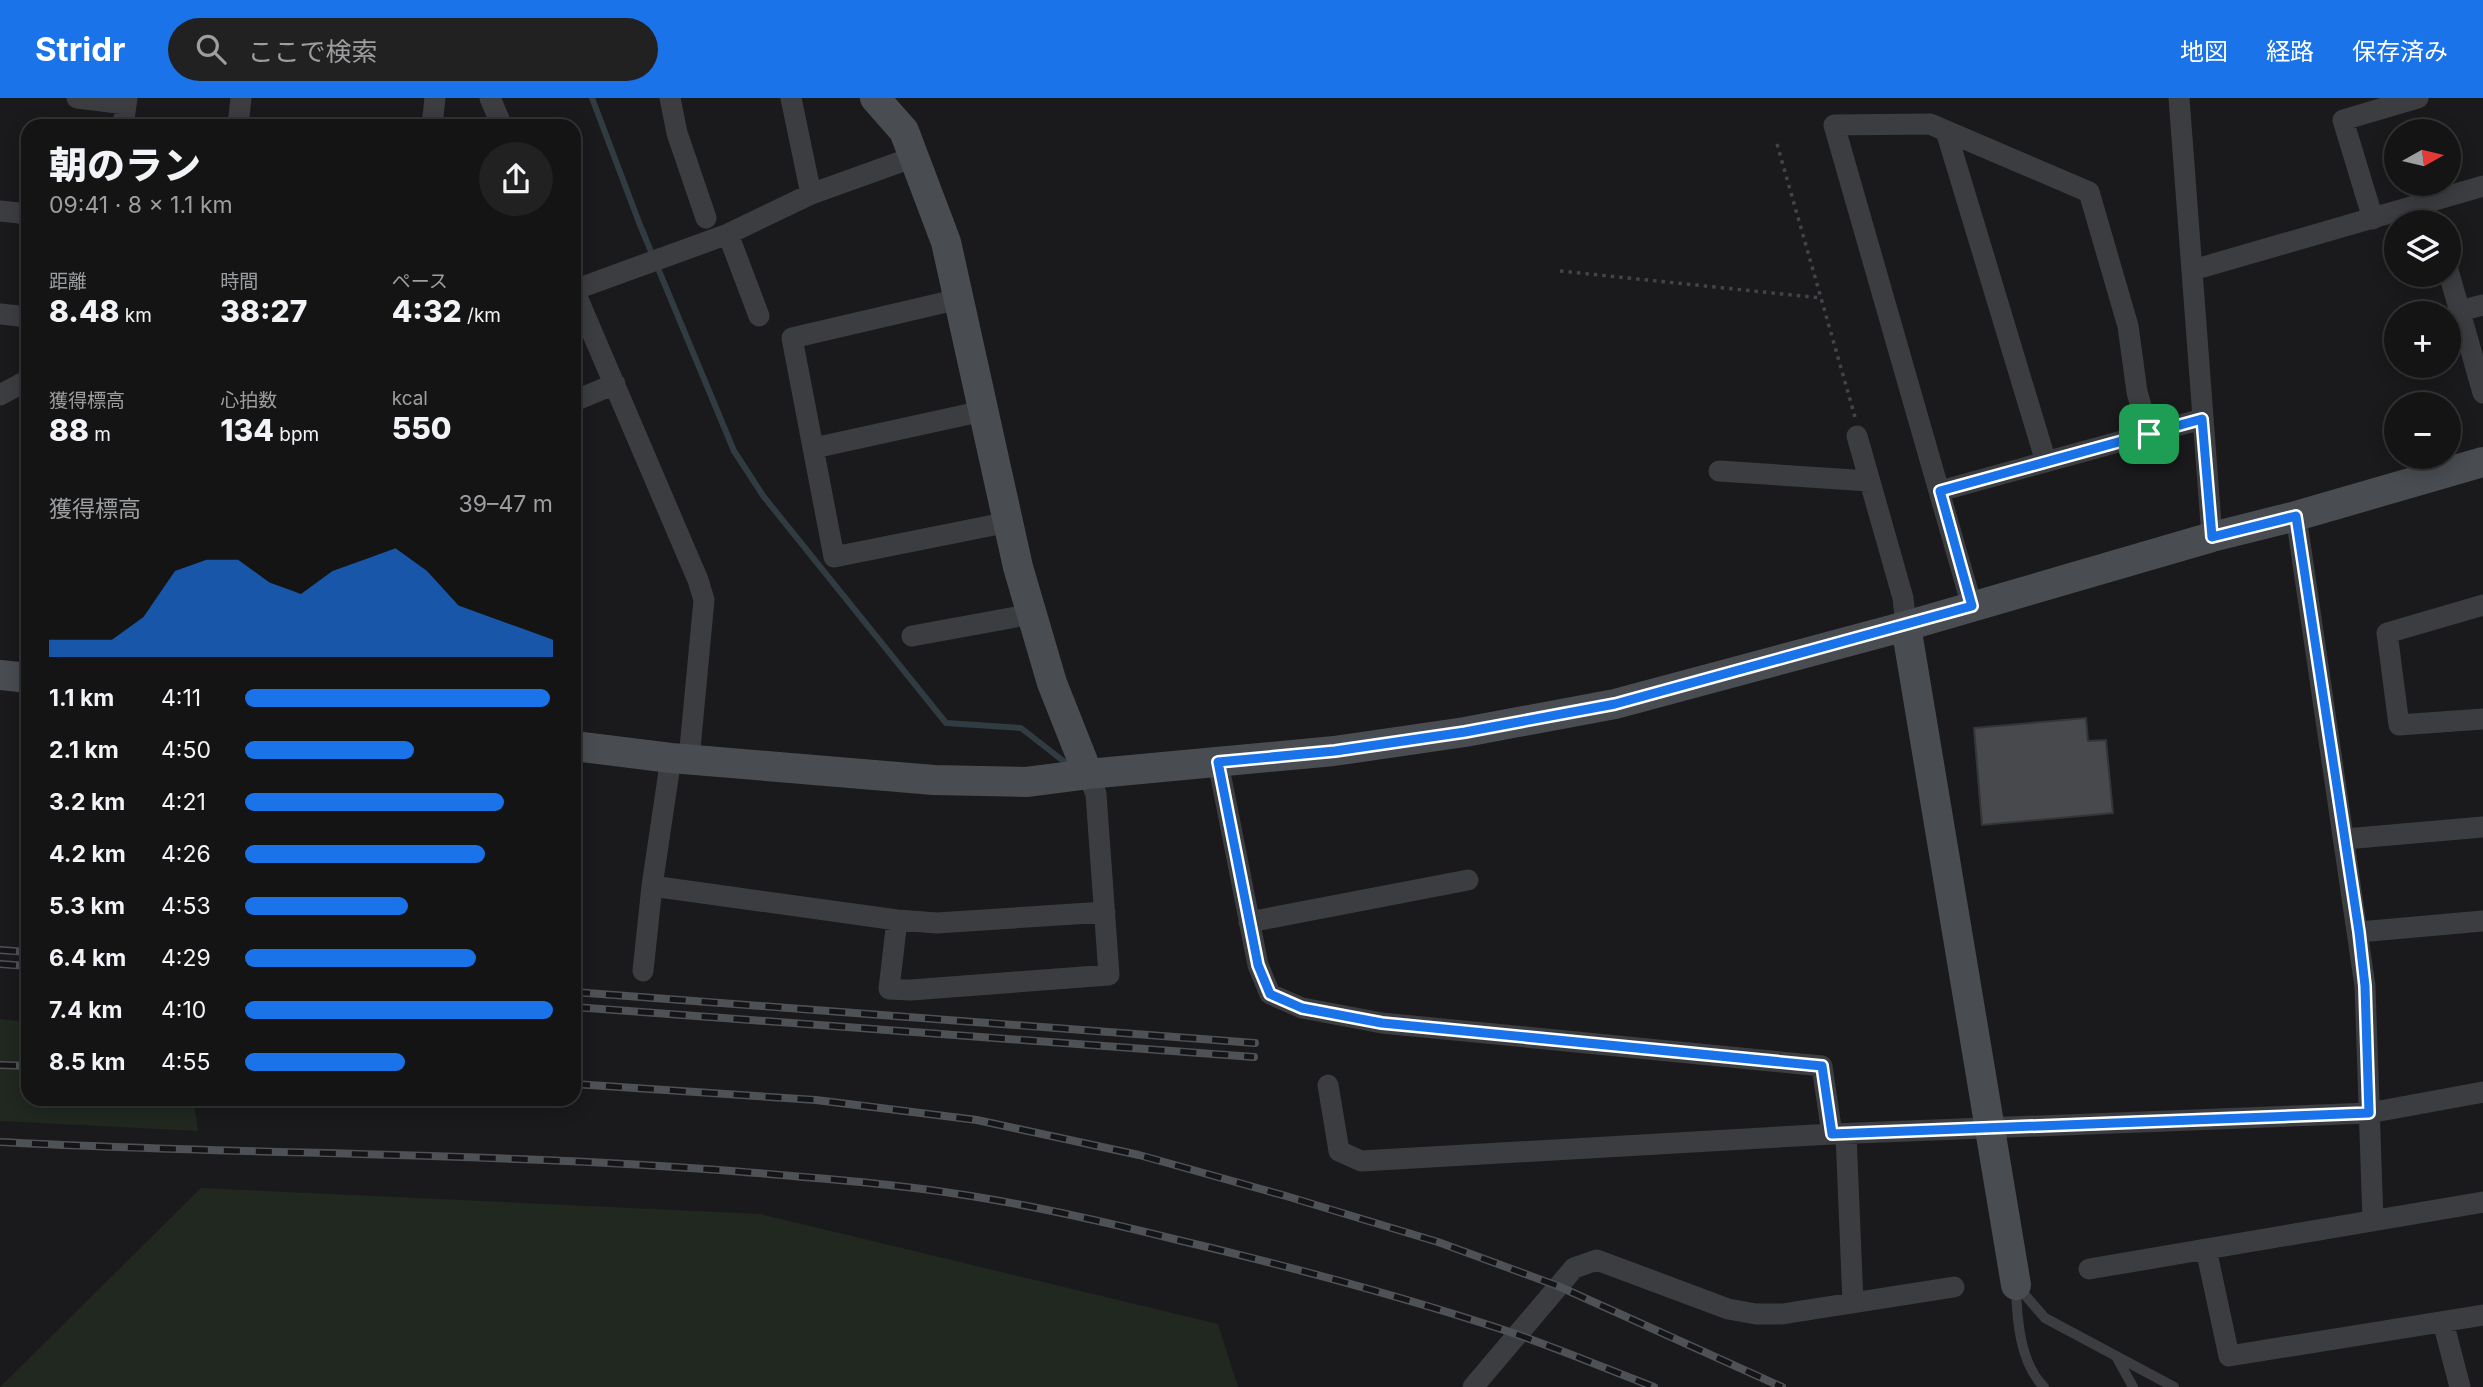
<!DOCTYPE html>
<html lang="ja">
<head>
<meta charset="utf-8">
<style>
	body { margin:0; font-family:Inter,"Noto Sans JP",sans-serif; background:#212122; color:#f1f3f6; height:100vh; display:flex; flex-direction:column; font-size:26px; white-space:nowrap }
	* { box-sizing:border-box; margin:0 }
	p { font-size:23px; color:#9d9ea0 }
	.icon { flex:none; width:38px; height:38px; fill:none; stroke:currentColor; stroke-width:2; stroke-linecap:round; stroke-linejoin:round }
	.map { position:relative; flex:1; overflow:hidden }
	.drawer { position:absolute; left:21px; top:21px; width:560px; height:987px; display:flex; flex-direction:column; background:#141415; border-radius:21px; box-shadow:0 4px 18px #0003,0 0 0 2px #333334 }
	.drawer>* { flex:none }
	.needle { width:46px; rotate:82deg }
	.tools { position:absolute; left:2384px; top:21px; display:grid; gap:14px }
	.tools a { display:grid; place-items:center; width:77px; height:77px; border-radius:50%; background:#141415; box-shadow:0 4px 18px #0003,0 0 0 2px #333334; font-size:35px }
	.pin { position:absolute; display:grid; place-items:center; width:60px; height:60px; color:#fff; margin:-30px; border-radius:14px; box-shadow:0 4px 10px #0006 }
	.round { display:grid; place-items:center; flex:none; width:74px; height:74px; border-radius:37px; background:#212122 }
	.headline { display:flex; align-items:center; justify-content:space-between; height:119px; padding:0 28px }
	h1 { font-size:38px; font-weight:800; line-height:52px }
	.stats { display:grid; grid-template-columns:repeat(3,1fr); gap:10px; height:119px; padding:7px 28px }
	.stats div { display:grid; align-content:center }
	.stats b { font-size:30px; font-weight:800 }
	.stats small { font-size:19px; font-weight:400 }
	.stats p { font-size:19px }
	.chart { height:196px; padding:14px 28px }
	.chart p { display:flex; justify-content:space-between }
	.chart svg { width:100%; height:126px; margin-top:7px; fill:#1a73e8; opacity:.7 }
	ul { padding:0 28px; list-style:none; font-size:23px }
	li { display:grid; grid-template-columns:112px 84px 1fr; align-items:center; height:52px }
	li i { height:18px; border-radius:9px; background:#1a73e8 }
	header { display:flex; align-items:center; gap:42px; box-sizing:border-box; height:98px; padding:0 35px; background:#1a73e8; color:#fff }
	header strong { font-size:33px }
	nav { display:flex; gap:38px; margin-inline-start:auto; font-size:24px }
	.search { width:490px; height:63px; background:#212122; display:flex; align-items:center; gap:18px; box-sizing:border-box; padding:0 24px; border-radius:38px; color:#9d9ea0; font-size:26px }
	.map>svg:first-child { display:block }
	.green { fill:#202820 }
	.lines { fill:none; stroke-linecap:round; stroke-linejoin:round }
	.stream { stroke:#303c41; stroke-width:6 }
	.building { fill:#47494c; stroke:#343538; stroke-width:2 }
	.path { stroke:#414448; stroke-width:3.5; stroke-dasharray:3.5 5; stroke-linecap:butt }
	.lane { stroke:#3b3d41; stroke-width:10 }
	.street { stroke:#3b3d41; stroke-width:21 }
	.secondary { stroke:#494c51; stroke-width:30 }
	.rail-casing { stroke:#4e5156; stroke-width:8 }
	.rail { stroke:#151517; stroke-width:5; stroke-dasharray:16; stroke-linecap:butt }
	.route-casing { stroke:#fff; stroke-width:14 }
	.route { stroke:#1a73e8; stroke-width:9 }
</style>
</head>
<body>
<header>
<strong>Stridr</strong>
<div class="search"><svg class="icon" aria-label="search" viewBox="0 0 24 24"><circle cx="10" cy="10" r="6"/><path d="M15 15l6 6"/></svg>ここで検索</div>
<nav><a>地図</a><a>経路</a><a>保存済み</a></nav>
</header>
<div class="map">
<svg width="2483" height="1289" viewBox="0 0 2483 1289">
	<rect width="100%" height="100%" fill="#1a1a1c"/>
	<path class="green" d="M0 921 28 924V1001H193L198 1033 0 1023Z
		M201 1090 760 1116 1218 1226 1238 1289H0Z"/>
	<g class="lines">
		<path class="stream" d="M592 0 640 127 734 353 764 399 946 625 1021 630 1066 665"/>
	</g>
	<path class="building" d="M2086 620 2088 643 2106 642 2113 715 1982 727 1974 630Z"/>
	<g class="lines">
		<path class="path" d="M1777 46 1855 319
			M1560 173 1821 200"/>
		<path class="lane" d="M2018 1189 2045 1220 2174 1289
			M2016 1190C2017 1222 2020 1265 2044 1289
			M2116 1258 2133 1289"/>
		<path class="street" d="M77 0 126 6
			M490 0 502 28
			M670 0 677 35 706 120
			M791 0 811 96
			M2179 0 2212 439
			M123 28 127 0
			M238 28 241 0
			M432 28 435 0
			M1946 33 2046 364
			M0 113 28 116
			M2373 121 2343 22 2418 0
			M728 136 759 218
			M2193 172 2483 88
			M2448 172 2483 295
			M574 192 698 482 704 502 689 661
			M574 192 728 136 811 96 914 59
			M959 201 792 240 834 459 1009 424
			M2460 213 2483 207
			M0 216 28 219
			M0 297 28 282
			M574 303 615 286
			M1857 338 1903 500 1906 528
			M814 350 983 313
			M1719 373 1869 383
			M1940 393 2202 321
			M2296 418 2365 888 2373 1123
			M2483 507 2387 535 2399 627 2483 621
			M1972 508 1834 27 1930 26 2089 94 2128 228 2137 294 2149 336
			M912 538 1032 516
			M671 660 652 788 897 822 937 825 1105 814
			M1218 664 1258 867 1270 896 1302 910 1382 925 1822 968 1832 1036
			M2345 741 2483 729
			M897 822 889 891 911 892 1109 877 1096 696 1088 676
			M1249 824 1468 782
			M2359 834 2483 823
			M643 873 652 788
			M1328 987 1339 1053 1361 1063 1832 1036 2369 1015 2483 994
			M1846 1036 1853 1205
			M2206 1151 2229 1258 2483 1217
			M2089 1171 2483 1104
			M2443 1224 2460 1289
			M1473 1289 1574 1170 1597 1162 1728 1211 1756 1216H1782L1954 1189"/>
		<path class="secondary" d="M875 0 904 33 946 144 1018 469 1052 585 1088 676
			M1906 528 2016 1187
			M0 577 28 580
			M574 648 671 660 934 682 1026 684 1088 676 1334 653 1465 634 1615 606 1906 528 2212 439 2296 418 2483 364"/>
		<defs>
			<path id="rail" d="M0 852 28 854
				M0 866 28 868
				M574 894 1255 945
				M574 909 1254 959
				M0 967 28 968
				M574 986 816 1002 977 1022 1139 1057 1286 1098 1438 1144 1558 1188 1782 1289
				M0 1044C248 1057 496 1054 744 1074 819 1080 896 1086 971 1098 1040 1109 1110 1125 1178 1142 1288 1168 1397 1197 1504 1232 1555 1249 1604 1270 1654 1289"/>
		</defs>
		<use href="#rail" class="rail-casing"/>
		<use href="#rail" class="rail"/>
	</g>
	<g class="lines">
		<defs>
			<path id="route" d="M2202 321 2212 439 2296 418 2359 834 2365 888 2369 1015 1832 1036 1822 968 1382 925 1302 910 1270 896 1258 867 1218 664 1335 653 1465 634 1615 606 1972 508 1940 393Z"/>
		</defs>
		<use href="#route" class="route-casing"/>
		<use href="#route" class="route"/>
	</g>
</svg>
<div class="tools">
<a><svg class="needle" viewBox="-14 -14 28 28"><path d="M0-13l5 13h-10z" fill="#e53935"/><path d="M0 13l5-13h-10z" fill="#9d9ea0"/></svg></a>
<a><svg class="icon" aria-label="layers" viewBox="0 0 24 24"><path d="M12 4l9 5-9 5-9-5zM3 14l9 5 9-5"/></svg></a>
<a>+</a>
<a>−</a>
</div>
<div class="pin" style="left:2149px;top:336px;background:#1e9e55"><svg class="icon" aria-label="arrive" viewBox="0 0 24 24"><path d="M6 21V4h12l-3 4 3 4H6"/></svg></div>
<section class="drawer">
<div class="headline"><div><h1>朝のラン</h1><p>09:41 · 8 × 1.1 km</p></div><a class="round"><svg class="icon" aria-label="share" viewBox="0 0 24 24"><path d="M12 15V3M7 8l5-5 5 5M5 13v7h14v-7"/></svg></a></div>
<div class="stats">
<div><p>距離</p><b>8.48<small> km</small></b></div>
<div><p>時間</p><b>38:27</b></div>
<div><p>ペース</p><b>4:32<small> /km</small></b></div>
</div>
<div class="stats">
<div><p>獲得標高</p><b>88<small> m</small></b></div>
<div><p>心拍数</p><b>134<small> bpm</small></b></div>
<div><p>kcal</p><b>550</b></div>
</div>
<div class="chart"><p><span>獲得標高</span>39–47 m</p>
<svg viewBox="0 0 160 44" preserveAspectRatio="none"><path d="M0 44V38L10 38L20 38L30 30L40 14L50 10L60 10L70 18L80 22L90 14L100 10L110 6L120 14L130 26L140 30L150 34L160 38V44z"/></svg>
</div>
<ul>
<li><b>1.1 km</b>4:11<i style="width:99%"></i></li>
<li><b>2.1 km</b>4:50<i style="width:55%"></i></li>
<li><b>3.2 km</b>4:21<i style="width:84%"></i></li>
<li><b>4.2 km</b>4:26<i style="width:78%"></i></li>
<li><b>5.3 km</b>4:53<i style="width:53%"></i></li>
<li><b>6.4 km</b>4:29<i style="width:75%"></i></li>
<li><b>7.4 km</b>4:10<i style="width:100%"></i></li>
<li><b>8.5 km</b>4:55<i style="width:52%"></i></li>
</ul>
</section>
</div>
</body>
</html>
